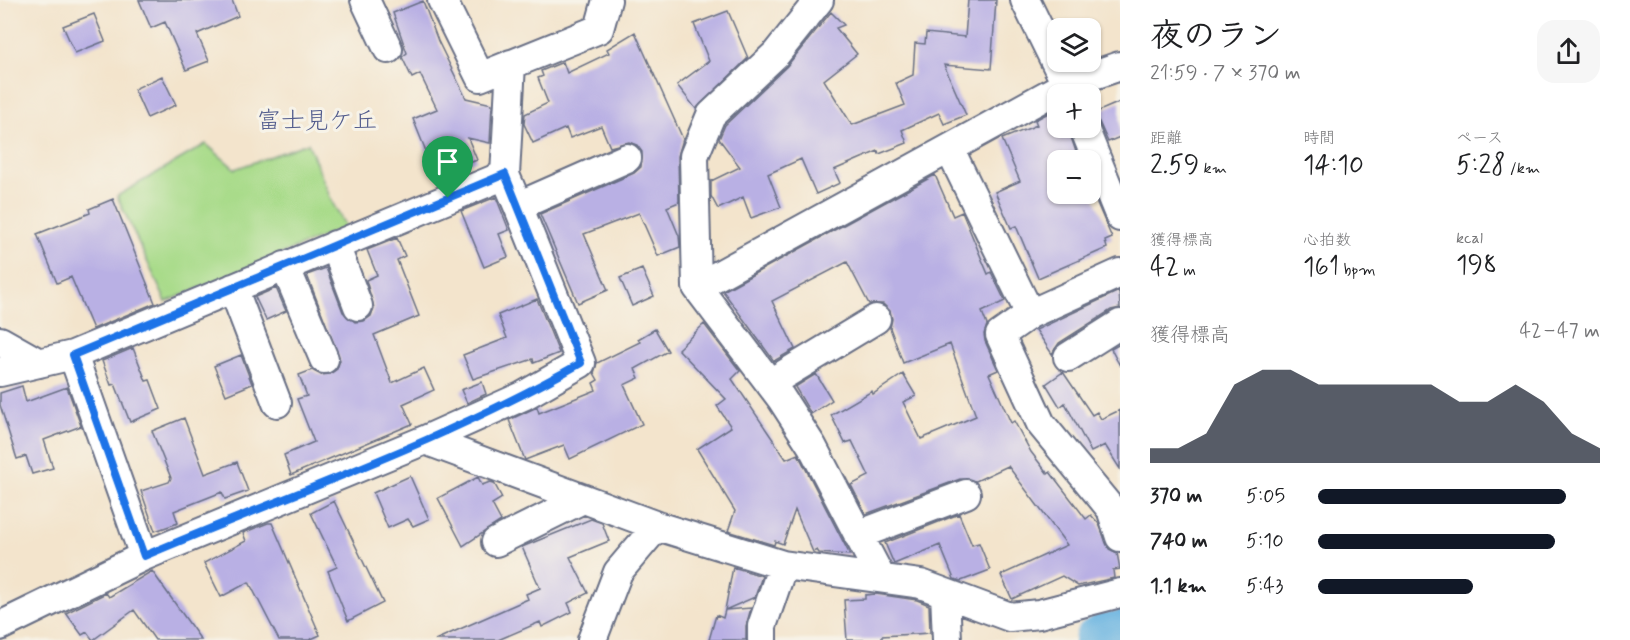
<!DOCTYPE html>
<html lang="ja">
<head>
<meta charset="utf-8">
<style>
	body { margin:0; font-family:Mynerve,"Klee One",sans-serif; background:#f6f6f6; color:#202124; height:100vh; display:flex; flex-direction:column; font-size:22px; white-space:nowrap }
	* { box-sizing:border-box; margin:0 }
	p { font-size:20px; color:#757577 }
	.icon { flex:none; width:33px; height:33px; fill:none; stroke:currentColor; stroke-width:2; stroke-linecap:round; stroke-linejoin:round }
	.map { position:relative; flex:1; overflow:hidden }
	.side { display:flex; flex-direction:column; background:#fff; width:510px }
	.side>* { flex:none }
	.controls { position:absolute; left:1047px; top:18px; display:grid; gap:12px }
	.controls a { display:grid; place-items:center; width:54px; height:54px; border-radius:12px; background:#fff; box-shadow:0 2px 4px #0004; font-size:30px }
	.pin { position:absolute; display:grid; place-items:center; width:51px; height:51px; color:#fff; margin:-62px -26px; border-radius:50% 50% 50% 0; rotate:-45deg; box-shadow:0 0 6px #0007 }
	.pin .icon { rotate:45deg }
	.round { display:grid; place-items:center; flex:none; width:63px; height:63px; border-radius:18px; background:#f6f6f6 }
	.overview { display:flex; align-items:center; justify-content:space-between; height:102px; padding:0 30px }
	h1 { font-size:33px; font-weight:600; line-height:45px }
	.stats { display:grid; grid-template-columns:repeat(3,1fr); gap:9px; height:102px; padding:6px 30px }
	.stats div { display:grid; align-content:center }
	.stats b { font-size:26px; font-weight:600 }
	.stats small { font-size:16px; font-weight:400 }
	.stats p { font-size:16px }
	.chart { height:168px; padding:12px 30px }
	.chart p { display:flex; justify-content:space-between }
	.chart svg { width:100%; height:108px; margin-top:6px; fill:#111827; opacity:.7 }
	ul { padding:0 30px; list-style:none; font-size:20px }
	li { display:grid; grid-template-columns:96px 72px 1fr; align-items:center; height:45px }
	li i { height:15px; border-radius:8px; background:#111827 }
	main { display:flex; flex:1; min-height:0 }
	.map>svg:first-child { display:block }
	.green { fill:#a9db8a; stroke:#628574; stroke-width:1.5 }
	.lines { fill:none; stroke-linecap:round; stroke-linejoin:round }
	.river { stroke:#69b4e1; stroke-width:44 }
	.building { fill:#b9b0e4 }
	.street-casing { stroke:#676e84; stroke-width:32 }
	.street { stroke:#fff; stroke-width:28 }
	.route-casing { stroke:#fff; stroke-width:12 }
	.route { stroke:#1a73e8; stroke-width:8 }
	.labels { text-anchor:middle; dominant-baseline:central; stroke-width:6; stroke-linejoin:round; paint-order:stroke }
	.quarter-label { font-size:24px; fill:#525c8d; stroke:#f7f3e8 }
</style>
</head>
<body>
<main>
<div class="map">
<svg width="1120" height="640" viewBox="0 0 1120 640">
	<rect width="100%" height="100%" fill="#f7f3e8"/>
	<filter id="ink" filterUnits="userSpaceOnUse"><feTurbulence type="fractalNoise" baseFrequency=".0167" numOctaves="2"/><feDisplacementMap in="SourceGraphic" scale="12" xChannelSelector="R" yChannelSelector="G"/><feConvolveMatrix kernelMatrix="1 2 1 2 8 2 1 2 1" color-interpolation-filters="sRGB"/></filter>
	<filter id="wash" filterUnits="userSpaceOnUse"><feTurbulence type="fractalNoise" baseFrequency=".008" numOctaves="4" result="noise"/><feDisplacementMap in="SourceGraphic" scale="24" xChannelSelector="R" yChannelSelector="G"/><feGaussianBlur stdDeviation="1.35" result="paint"/><feColorMatrix in="noise" values="0 0 0 0 0 0 0 0 0 0 0 0 0 0 0 0 0 1.4 0 .05"/><feComposite in="paint" operator="in"/></filter>
	<g filter="url(#wash)">
		<rect width="100%" height="100%" fill="#f3e4cc"/>
		<path class="green" d="M308 143 332 202 346 227 166 302 117 196 206 144 235 169Z"/>
		<g class="lines">
			<path class="river" d="M1096 640 1104 635 1120 632"/>
		</g>
		<g id="blocks">
			<path class="building" d="M139 0H232L238 16 197 34 209 61 186 70 165 22 151 28Z
				M968 0H996L991 69 944 65 966 115 944 124 939 113 902 130 907 143 879 154 878 151 834 170 840 183 816 194 801 159 768 174 781 207 751 218 743 197 718 209 711 196V181L740 167 719 139 725 125 787 66 831 12 844 25 836 28 857 54 824 80 852 125 905 105 896 83 913 75 915 43 925 44 926 33 965 37Z
				M423 1 438 41 466 98 492 104 490 143 468 138 477 160 436 176 413 119 437 109 420 74 412 78 402 57 407 53 393 13Z
				M728 11 748 58 696 109 677 85 709 61 694 24Z
				M94 14 105 41 75 53 63 26Z
				M635 32 683 139 678 156 679 202 667 207 679 236 680 247 658 256 639 213 584 234 608 290 578 303 540 214 634 173 641 167 642 152 637 145 629 142 610 147 601 126 570 138 566 128 533 143 524 124 525 114 548 103 538 78 543 76 541 71 563 62 567 73 609 53 607 49Z
				M162 76 176 105 147 118 134 89Z
				M1120 102V137L1108 142 1099 122 1092 114Z
				M1058 108V128H1068L1077 155V160H1058V194H1093L1112 238 1105 241 1107 248 1038 278 1016 226 1011 228 995 192 1020 181 1002 139 1037 125 1035 120Z
				M935 175 953 216 962 212 988 274 991 272 1005 301 982 312 987 325 984 334 985 341 998 370 989 374 1011 423 1014 421 1031 452 1048 474 1050 472 1086 519 1091 515 1099 524 1109 549 1117 553 1120 569 1113 570 1114 578 1078 586 1062 576 1012 599 1001 575 1067 545 1008 466 976 481 960 479 866 514 851 485 869 476 852 441 845 443 831 415 872 391 873 394 903 374 916 396 903 402 921 439 976 416 950 344 903 363 890 328 892 319 890 311 883 304H869L847 262 772 301 795 349 774 361 723 291Z
				M496 197 509 230 499 234 508 257 484 267 461 211Z
				M113 199 155 303 93 329 71 277 57 283 37 234 90 213 89 209Z
				M397 238 405 256 397 260 419 316 374 335 392 383 424 368 434 390 403 404 412 424 291 475 284 455 314 442 297 399 307 396 299 375 312 370 321 375 330 374 337 369 340 360 307 275 326 268 343 312 355 322 364 321 371 316 374 308 366 280 377 275 367 250Z
				M642 269 654 296 632 306 620 278Z
				M276 288 286 311 266 320 255 297Z
				M1119 291 1120 308 1111 310 1059 343 1052 354 1036 330Z
				M537 299 559 353 534 363 533 359 473 379 463 355 507 338 498 315Z
				M704 324 740 371 732 379 786 459 798 454 850 555 819 553 817 550 813 552 795 510 783 544 775 541 774 545 728 531 735 511 697 449 731 427 717 406 726 399 678 349Z
				M655 329 668 351 635 369 639 378 624 385 642 424 570 459 564 445 525 460 509 420 537 407 539 413 596 390 593 383 598 380 594 373 597 363 640 342 638 339Z
				M1120 344V366L1111 349Z
				M133 348 146 381 150 380 161 409 130 422 115 384 111 385 102 361Z
				M241 355 252 384 226 395 214 366Z
				M1063 372 1092 415 1097 412 1101 419 1120 410V469L1105 445 1091 452 1065 403 1060 407 1046 384Z
				M816 374 832 400 811 414 795 387Z
				M482 382 486 394 467 403 461 390Z
				M22 386 26 402 67 387 81 426 44 440 53 468 32 474 26 456 17 459 0 405V393Z
				M184 418 205 474 237 462 248 491 225 499 222 492 174 511 178 523 155 531 141 491 169 482 171 478 152 431Z
				M410 476 429 519 413 526 408 519 388 528 373 493Z
				M478 477 482 485 490 482 494 483 502 498 492 504 501 521 463 546 438 498Z
				M334 501 383 603 348 621 328 571 337 567 311 513Z
				M959 514 972 545 979 543 990 570 961 581 954 579 940 545 894 564 885 543Z
				M591 519 602 523 609 541 570 557 588 593 568 603 572 612 542 627 540 622 498 640H435L528 599 526 594 540 588 522 547Z
				M268 523H272L320 635 309 640H279L249 582 221 597 204 563 246 541 243 533Z
				M733 567 762 576 755 597 725 610Z
				M152 571 201 640H155L134 610 93 640 87 632 82 635 66 613 106 593 109 597Z
				M876 594 917 600 929 605 930 633 882 636V640H847L844 600 865 599V595Z
				M751 608 746 626V640H709L716 615 723 618 725 610Z"/>
		</g>
	</g>
	<g filter="url(#ink)">
		<use href="#blocks" fill-opacity="0" stroke="#676e84" stroke-width="1.5"/>
		<g class="lines">
			<defs>
				<path id="street" d="M365 0 388 49
					M442 0 480 77 599 29 607 0
					M819 0 776 54 711 115 694 156 697 287 781 398 812 446 881 578
					M1025 0 1071 94
					M511 64 505 175 518 206 627 158
					M1084 128 1120 217
					M950 150 1030 314 1000 335 1041 424 1111 509 1120 537
					M335 245 358 306
					M285 266 324 359
					M697 287 1067 84 1120 66
					M233 288 277 403
					M1030 314 1120 273
					M0 341 39 363
					M73 355 144 556
					M1068 357 1120 324
					M0 372 73 355 505 175
					M770 383 876 319
					M425 440 657 526 783 565 921 584 1010 617 1039 614 1120 593
					M858 535 966 494
					M496 542 583 499
					M945 593 947 640
					M0 626 144 556 425 440 523 396 581 363 518 206
					M592 640 618 572 657 526
					M762 640V626L783 565"/>
			</defs>
			<use href="#street" class="street-casing"/>
			<use href="#street" class="street"/>
		</g>
	</g>
	<g class="lines" filter="url(#ink)">
		<defs>
			<path id="route" d="M505 174 581 363C443 442 290 494 144 556L73 355Z"/>
		</defs>
		<use href="#route" class="route-casing"/>
		<use href="#route" class="route"/>
	</g>
	<g class="labels">
		<g class="quarter-label">
			<text x="317" y="121">富士見ケ丘</text>
		</g>
	</g>
</svg>
<div class="controls">
<a><svg class="icon" aria-label="layers" viewBox="0 0 24 24"><path d="M12 4l9 5-9 5-9-5zM3 14l9 5 9-5"/></svg></a>
<a>+</a>
<a>−</a>
</div>
<div class="pin" style="left:448px;top:198px;background:#1e9e55"><svg class="icon" aria-label="arrive" viewBox="0 0 24 24"><path d="M6 21V4h12l-3 4 3 4H6"/></svg></div>
</div>
<section class="side">
<div class="overview"><div><h1>夜のラン</h1><p>21:59 · 7 × 370 m</p></div><a class="round"><svg class="icon" aria-label="share" viewBox="0 0 24 24"><path d="M12 15V3M7 8l5-5 5 5M5 13v7h14v-7"/></svg></a></div>
<div class="stats">
<div><p>距離</p><b>2.59<small> km</small></b></div>
<div><p>時間</p><b>14:10</b></div>
<div><p>ペース</p><b>5:28<small> /km</small></b></div>
</div>
<div class="stats">
<div><p>獲得標高</p><b>42<small> m</small></b></div>
<div><p>心拍数</p><b>161<small> bpm</small></b></div>
<div><p>kcal</p><b>198</b></div>
</div>
<div class="chart"><p><span>獲得標高</span>42–47 m</p>
<svg viewBox="0 0 160 44" preserveAspectRatio="none"><path d="M0 44V38L10 38L20 32L30 12L40 6L50 6L60 12L70 12L80 12L90 12L100 12L110 19L120 19L130 12L140 19L150 32L160 38V44z"/></svg>
</div>
<ul>
<li><b>370 m</b>5:05<i style="width:88%"></i></li>
<li><b>740 m</b>5:10<i style="width:84%"></i></li>
<li><b>1.1 km</b>5:43<i style="width:55%"></i></li>
</ul>
</section>
</main>
</body>
</html>
